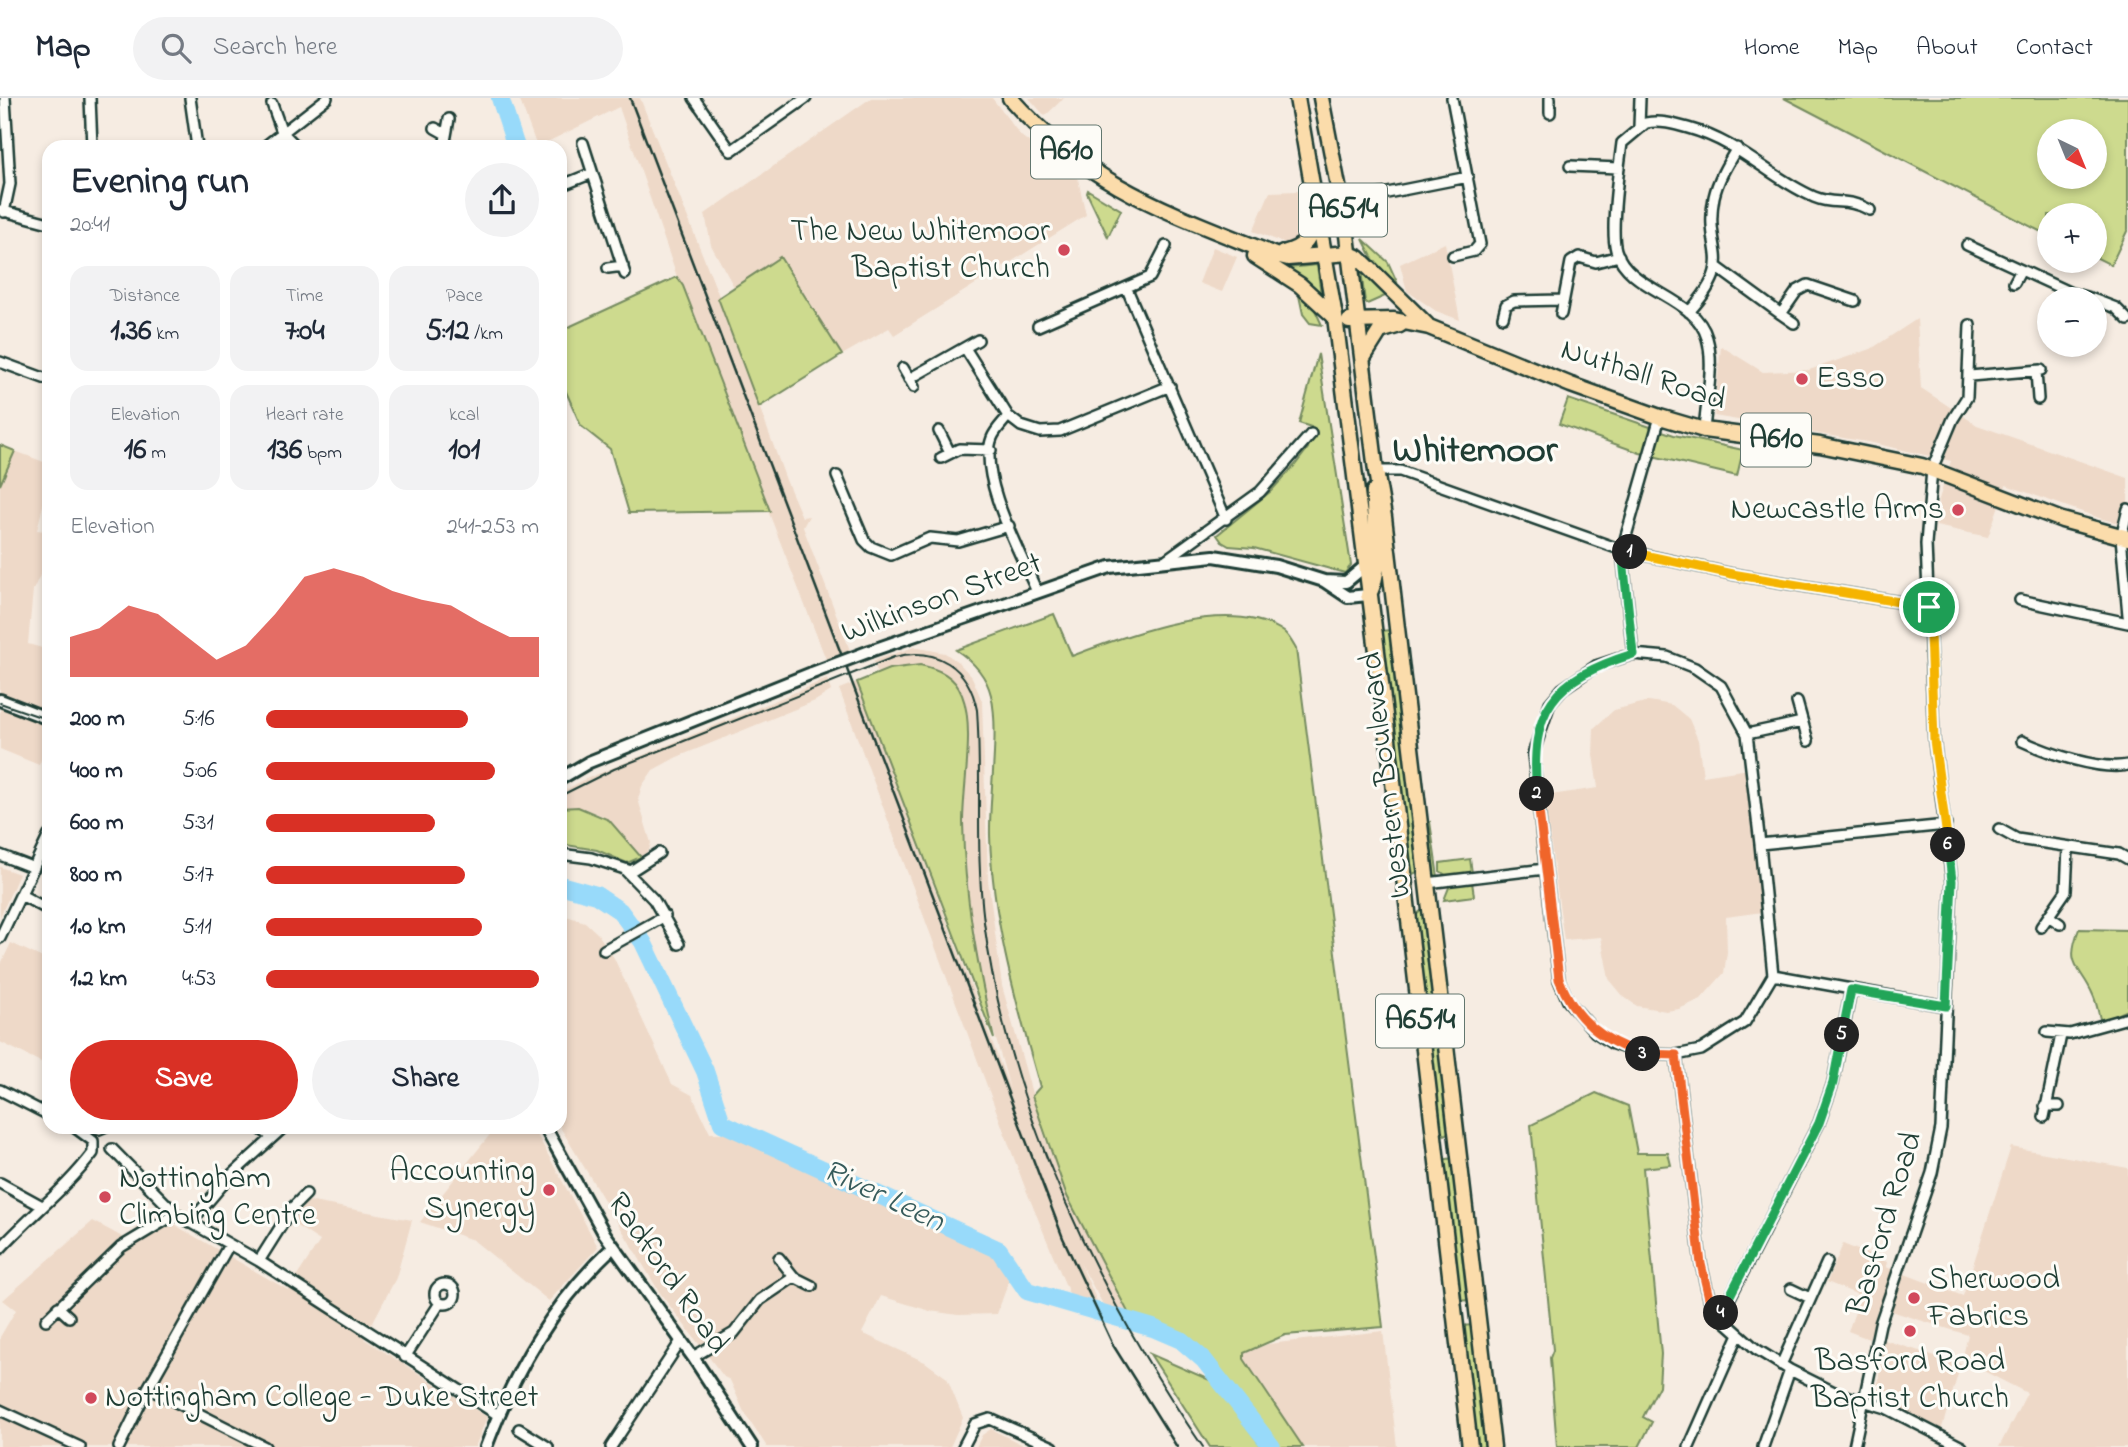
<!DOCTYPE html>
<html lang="en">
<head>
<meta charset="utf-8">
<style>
	body { margin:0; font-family:"Indie Flower",sans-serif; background:#f2f2f3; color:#1f2937; height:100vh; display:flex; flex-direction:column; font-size:26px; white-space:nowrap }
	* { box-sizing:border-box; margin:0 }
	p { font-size:23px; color:#747a83 }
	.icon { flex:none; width:38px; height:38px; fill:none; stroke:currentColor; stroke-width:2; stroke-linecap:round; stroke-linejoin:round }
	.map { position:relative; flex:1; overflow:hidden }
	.sheet { position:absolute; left:42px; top:42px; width:525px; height:994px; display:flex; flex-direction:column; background:#fff; border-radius:21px; box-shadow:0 4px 10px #0003 }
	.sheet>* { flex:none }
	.needle { width:46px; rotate:137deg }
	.fabs { position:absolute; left:2037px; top:21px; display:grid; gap:14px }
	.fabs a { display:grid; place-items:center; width:70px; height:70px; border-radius:50%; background:#fff; box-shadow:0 4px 10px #0003; font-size:35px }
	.pin { position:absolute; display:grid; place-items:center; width:60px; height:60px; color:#fff; margin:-30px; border:4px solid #fff; border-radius:50%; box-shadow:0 2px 7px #0007 }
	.km { position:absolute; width:35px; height:35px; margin:-18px; border-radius:50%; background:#222; color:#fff; font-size:19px; line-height:35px; text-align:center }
	.round { display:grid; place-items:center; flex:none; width:74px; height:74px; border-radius:37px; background:#f2f2f3 }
	.headline { display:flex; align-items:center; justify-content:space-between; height:119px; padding:0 28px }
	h1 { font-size:38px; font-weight:700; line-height:52px }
	.metrics { display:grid; grid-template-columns:repeat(3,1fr); gap:10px; height:119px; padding:7px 28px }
	.metrics div { display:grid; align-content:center; border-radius:18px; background:#f2f2f3; text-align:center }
	.metrics b { font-size:30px; font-weight:700 }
	.metrics small { font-size:19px; font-weight:400 }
	.metrics p { font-size:19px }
	.chart { height:196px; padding:14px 28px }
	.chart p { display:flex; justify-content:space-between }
	.chart svg { width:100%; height:126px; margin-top:7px; fill:#d93025; opacity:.7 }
	.primary-button { display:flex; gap:14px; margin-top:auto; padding:14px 28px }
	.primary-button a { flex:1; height:80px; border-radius:42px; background:#d93025; color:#fff; font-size:28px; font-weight:700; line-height:80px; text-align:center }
	.primary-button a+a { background:#f2f2f3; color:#1f2937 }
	ul { padding:0 28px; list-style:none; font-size:23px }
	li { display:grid; grid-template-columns:112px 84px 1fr; align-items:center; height:52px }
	li i { height:18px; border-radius:9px; background:#d93025 }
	header { display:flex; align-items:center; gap:42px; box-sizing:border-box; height:98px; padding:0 35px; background:#fff; border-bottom:2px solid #e0e1e3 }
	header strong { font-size:33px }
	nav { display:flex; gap:38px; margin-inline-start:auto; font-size:24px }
	.search { width:490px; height:63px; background:#f2f2f3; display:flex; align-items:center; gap:18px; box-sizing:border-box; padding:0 24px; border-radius:38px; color:#747a83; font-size:26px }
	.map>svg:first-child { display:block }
	.built { fill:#eed9c8 }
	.green { fill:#cdda8e; stroke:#768c61; stroke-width:2; fill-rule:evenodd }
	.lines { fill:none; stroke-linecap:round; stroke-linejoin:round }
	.river { stroke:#98dafa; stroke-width:18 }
	.minor-casing { stroke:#1f3d34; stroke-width:14 }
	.tertiary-casing { stroke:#1f3d34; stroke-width:16 }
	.primary-casing { stroke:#1f3d34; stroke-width:19 }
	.trunk-casing { stroke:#1f3d34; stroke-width:19 }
	.minor { stroke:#fdfcf7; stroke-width:9 }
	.tertiary { stroke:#fdfcf7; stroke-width:10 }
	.primary { stroke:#fbdcab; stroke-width:14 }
	.trunk { stroke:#fbdcab; stroke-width:14 }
	.tram { stroke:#1f3d34; stroke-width:2 }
	.rail { stroke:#1f3d34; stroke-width:2.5 }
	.tertiary-bridge-casing { stroke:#1f3d34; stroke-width:16; stroke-linecap:butt }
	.tertiary-bridge { stroke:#fdfcf7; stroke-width:10 }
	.split-1-casing { stroke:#fff; stroke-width:14 }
	.split-2-casing { stroke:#fff; stroke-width:14 }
	.split-3-casing { stroke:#fff; stroke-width:14 }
	.split-4-casing { stroke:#fff; stroke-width:14 }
	.split-5-casing { stroke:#fff; stroke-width:14 }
	.split-6-casing { stroke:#fff; stroke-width:14 }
	.split-7-casing { stroke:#fff; stroke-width:14 }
	.split-1 { stroke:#f5b400; stroke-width:9 }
	.split-2 { stroke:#22a559; stroke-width:9 }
	.split-3 { stroke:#f0652b; stroke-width:9 }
	.split-4 { stroke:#f0652b; stroke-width:9 }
	.split-5 { stroke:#22a559; stroke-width:9 }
	.split-6 { stroke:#22a559; stroke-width:9 }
	.split-7 { stroke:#f5b400; stroke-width:9 }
	.poi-dot { fill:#d1495b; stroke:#fdfcf7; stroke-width:2.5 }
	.labels { text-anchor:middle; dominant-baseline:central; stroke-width:6; stroke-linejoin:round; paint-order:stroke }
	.shield { fill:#fdfcf7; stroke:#62766e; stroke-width:2 }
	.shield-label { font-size:30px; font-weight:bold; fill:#1f3d34 }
	.poi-label { font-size:32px; fill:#1f3d34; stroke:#fdfcf7; text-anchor:start }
	.street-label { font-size:32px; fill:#1f3d34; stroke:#fdfcf7 }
	.water-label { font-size:33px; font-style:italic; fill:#375c5c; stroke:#fdfcf7 }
	.district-label { font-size:38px; font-weight:bold; fill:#1f3d34; stroke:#fdfcf7 }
</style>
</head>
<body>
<header>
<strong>Map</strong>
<div class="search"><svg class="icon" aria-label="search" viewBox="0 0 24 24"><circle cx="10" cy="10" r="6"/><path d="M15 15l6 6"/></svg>Search here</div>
<nav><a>Home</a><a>Map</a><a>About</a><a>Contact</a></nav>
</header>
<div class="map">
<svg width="2128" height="1349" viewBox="0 0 2128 1349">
	<rect width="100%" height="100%" fill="#f6ece2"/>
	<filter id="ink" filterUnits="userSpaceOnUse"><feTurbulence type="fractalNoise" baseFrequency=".0143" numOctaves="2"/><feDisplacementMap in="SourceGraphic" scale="14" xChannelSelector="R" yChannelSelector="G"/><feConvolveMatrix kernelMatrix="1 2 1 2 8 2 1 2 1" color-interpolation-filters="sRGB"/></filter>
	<g filter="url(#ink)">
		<path class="built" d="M519 0H640L721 203 786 382 802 419 809 418 803 429 851 555 827 564 677 179 619 9 537 49Z
			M871 0H992L1021 38 1078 81 1086 117 894 237 889 230 842 257 781 160 734 189 711 147 705 116Z
			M1029 0H1064L1045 18Z
			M1298 93 1303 129 1298 141 1287 146 1253 133 1270 94Z
			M1445 145 1460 222 1436 213 1407 193 1400 166Z
			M1213 149 1237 159 1222 194 1199 185Z
			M1917 221 1921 290 1977 327 2128 380V427L2102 421 2006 387 1988 439 1936 428 1939 401 1951 363 1873 345 1714 318 1721 248 1763 274 1809 272 1871 251Z
			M15 353 49 366V383L37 432 45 433 43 471 33 492 28 546 49 552V657L44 655 39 667 0 651V613L4 601 0 599V387Z
			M914 549 945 555 958 564 972 579 982 603 988 782 1002 888 1042 1031 1067 1098 1131 1222 1124 1223 1109 1217 1080 1165 1102 1214 1073 1204 1070 1198 1024 1087 839 591 857 584 1010 991 980 884 970 820 963 724 968 627 961 594 950 579 920 567 878 576 873 563Z
			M827 581 831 593 815 603 677 659 653 672 642 688 638 701 651 745 649 752 641 759 603 718 578 709 560 710V695L581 683Z
			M1649 603 1672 607 1689 621 1698 642 1703 678 1749 671 1762 814 1726 819 1727 854 1724 875 1701 901 1679 911 1666 913 1637 908 1624 899 1609 881 1601 839 1564 842 1544 698 1598 690 1593 657 1594 630 1614 612Z
			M0 769 19 776 0 819Z
			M560 816 585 824 598 836 614 860 672 986 692 997 710 1035H724L1001 1162 1011 1177 997 1216 958 1217 930 1213 881 1198 862 1235 925 1264 947 1280 963 1320 950 1349H767L743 1312 730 1282 724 1279 660 1195 560 1029Z
			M11 845 49 863V968L0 944V868Z
			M496 1029H533L598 1149 549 1203 473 1142 420 1124Z
			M2011 1049 2128 1070V1349H1999L2027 1295 1962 1262 1968 1237 1878 1209 1869 1241 1848 1233 1861 1198 1827 1184 1843 1146 1887 1164 1886 1169 1963 1198Z
			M307 1103 412 1122 396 1180 364 1241 487 1319 475 1349H0V1239L16 1212 3 1202 93 1123 124 1140 160 1114 180 1130 288 1192 320 1143 292 1125Z
			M1383 1233 1397 1349H1302L1244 1261V1255L1268 1246Z
			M1884 1242 1961 1266 1941 1333 1876 1299Z
			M991 1331 1027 1349H976L982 1337Z"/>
		<path class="green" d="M1784 0H2128V131L2111 167 2095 159V117H2049V138ZM2049 33H2095V79H2049Z
			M1088 92 1121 112 1108 139 1087 95Z
			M1363 141 1388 164 1397 184 1393 185 1373 161Z
			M780 159 842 257 759 309 718 200Z
			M1317 167 1321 196 1288 170Z
			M1361 172 1385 195V198L1367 206 1365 204Z
			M677 179 683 188 770 413 629 415 610 351 581 328 560 280V233Z
			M1298 193 1315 212 1322 227 1310 225 1303 216Z
			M1318 256 1351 467 1345 475 1254 450 1229 448 1222 444 1217 437 1271 393 1295 367 1308 350 1311 329 1299 325Z
			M1568 301 1674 337 1743 352 1737 378 1640 355 1559 326Z
			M0 347 15 353 0 387Z
			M1054 516 1072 558C1126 537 1231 497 1284 534 1289 538 1293 546 1296 551L1383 1229 1285 1237 1244 1255V1261L1303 1349H1280L1198 1247 1176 1233 1130 1218 1067 1098 1032 998 1040 989C1017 907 992 823 990 737 989 698 1000 633 991 597 986 577 973 563 956 552Z
			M1391 532 1419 773 1413 776 1401 711 1381 533Z
			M920 567C939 571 955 578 962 597 975 628 963 688 963 724 964 798 978 869 994 941L857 584 889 571Z
			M578 709 609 722 641 759 627 765 597 752 560 746V710Z
			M1430 724 1438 779 1432 775 1425 725Z
			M1470 761 1472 775 1447 778 1440 773V765Z
			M1472 784 1474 798 1444 802 1450 787Z
			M1424 810 1451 1032 1445 1037 1439 1035 1413 820Z
			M2079 831 2128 832V912L2101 924C2098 915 2097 905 2093 897 2081 868 2064 869 2079 831Z
			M1596 995 1628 1008 1637 1055H1668L1671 1067 1643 1070 1661 1256 1659 1288 1643 1319 1652 1324 1639 1349H1557L1550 1260 1553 1252 1531 1027Z
			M1453 1060 1470 1202 1457 1203 1441 1062Z
			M1473 1227 1487 1349H1475L1461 1228Z
			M1150 1256 1212 1283 1262 1349H1210Z"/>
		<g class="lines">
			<path class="river" d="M500 0 516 49
				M560 787 596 797 620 813 643 844 705 973 722 1025 999 1152 1027 1193 1153 1230 1181 1242 1204 1262 1272 1349"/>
			<defs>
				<path id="minor" d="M90 0 92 49
					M190 0 197 49
					M694 0 731 53 806 0
					M1452 0 1480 146 1474 153 1453 158
					M272 6 282 34 297 49
					M1550 15V0
					M1639 29 1640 0
					M435 30 444 35
					M583 45 625 176
					M264 49 327 0
					M444 49 449 21
					M1570 68 1619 70
					M560 88 590 76
					M1342 104 1468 79
					M0 112 49 125
					M4 114 10 86 5 0
					M1967 147 2071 195 2093 201
					M608 170 623 168
					M1718 170 1781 216 1797 193 1808 187 1855 203
					M2014 185 2021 172
					M1127 191 1226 421
					M2095 202 2116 210 2128 222
					M1689 214C1739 159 1703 155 1714 99 1718 81 1728 65 1737 50
					M1561 216 1571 164 1579 159 1596 164 1619 158
					M1781 216 1794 225
					M1503 219 1506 207 1514 203 1561 202
					M1038 228 1150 179 1166 148
					M965 250 1008 318 1021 328 1040 334 1060 333 1170 288
					M0 264 49 282
					M903 270 914 289
					M2036 273 2038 301
					M1970 278 2041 272
					M909 281 978 242
					M1008 318C1003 325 995 332 992 340 977 378 1022 458 1037 494
					M1704 332C1706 304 1715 267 1707 240 1695 197 1629 194 1616 152 1610 131 1619 69 1622 45L1646 25C1660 22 1674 26 1688 30 1742 45 1768 79 1814 99 1836 108 1845 99 1870 112
					M939 333 950 355
					M941 360 959 351 991 352
					M1376 373H1400L1622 452 1732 476 1929 509
					M837 378 864 442 871 449 891 457 930 440 958 443 1009 428
					M2128 411 2121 439 2128 517
					M1167 461 1260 394 1311 336
					M2020 502 2128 525
					M1633 556 1667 559 1695 570 1721 588 1747 636 1760 746 1773 877 1745 924 1701 952 1676 957 1642 956 1613 946 1595 934 1568 903 1559 882 1543 749 1533 656 1550 605 1562 591 1596 568Z
					M1633 556 1622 452 1660 319
					M1797 604 1808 643
					M1747 636 1802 624
					M2022 643C2048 655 2100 673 2128 667
					M1999 731 2017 741 2119 756 2128 761
					M1760 746 1946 727
					M560 756 591 760 631 773 659 755
					M0 757 34 770
					M626 773 654 802 679 846
					M1427 785 1545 771
					M21 797 49 812
					M2050 819 2060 826
					M2041 829 2066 793 2068 750
					M0 840 49 737
					M604 852 665 818
					M1773 877 1946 908
					M2047 934 2070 936 2128 920
					M1676 957 1701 1166 1710 1204 1720 1219 1756 1251 1790 1272 1836 1295 1886 1310 1962 1349
					M0 992 49 1017
					M2045 1008H2059
					M2044 1019 2061 937
					M258 1029 272 1039
					M112 1051 176 1116 259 1163 498 1317
					M0 1085 42 1108
					M190 1125 229 1079 284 1029
					M0 1151C30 1118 66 1091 93 1055V1043L74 1029
					M779 1160 794 1179 812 1188
					M259 1163 293 1109 306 1096
					M435 1196a10 10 0 1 1 20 0a10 10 0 1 1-20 0Z
					M1791 1191 1810 1200
					M58 1209 69 1219
					M1720 1219 1819 1025 1833 985 1851 892
					M46 1222 121 1149 176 1116
					M405 1259 440 1205
					M693 1259 734 1235 760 1202 794 1179
					M1781 1267 1827 1164
					M148 1290 265 1349
					M0 1312 80 1349
					M519 1331 548 1349
					M119 1349 148 1290 229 1147
					M611 1349 681 1243
					M963 1349 975 1326 990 1321 1053 1349
					M1689 1349 1739 1236
					M1763 1349 1790 1272
					M1854 1349 1880 1226 1932 1075 1941 1030 1952 783 1934 642 1926 446 1932 371 1953 321 1967 299 1970 227"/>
				<path id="tertiary" d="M1324 483 1348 499 1368 497
					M870 553 1110 469 1214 458 1276 468 1324 483 1346 484 1364 469
					M0 602 49 621
					M560 681 589 664 812 575
					M545 1029 604 1135 693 1259 752 1349
					M486 1349C515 1272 553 1205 613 1149"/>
				<path id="primary" d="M1010 0C1089 89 1169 114 1275 157L1288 160 1325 157
					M1283 155C1306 150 1312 138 1316 116
					M1255 158 1300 187 1335 219"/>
				<path id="trunk" d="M1297 0 1335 219 1388 641 1470 1349
					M1321 0 1346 129 1376 373 1384 419 1493 1349
					M1325 157 1348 155 1359 160 1427 227
					M1349 223 1394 222 1429 229 1571 287 1660 319 1704 332 1820 347 1922 368 2062 422 2128 440
					M1363 260 1380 233 1400 227
					M1368 497C1385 475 1372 423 1374 393"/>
			</defs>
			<use href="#minor" class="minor-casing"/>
			<use href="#tertiary" class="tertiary-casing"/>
			<use href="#primary" class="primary-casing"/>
			<use href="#trunk" class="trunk-casing"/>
			<use href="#minor" class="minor"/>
			<use href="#tertiary" class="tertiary"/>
			<use href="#primary" class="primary"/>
			<use href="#trunk" class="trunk"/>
			<path class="tram" d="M0 605 49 622
				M560 698 614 671 894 559C936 548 969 569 977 612 982 683 975 753 984 824 1008 1010 1098 1196 1203 1349
				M75 1029 100 1037 119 1029"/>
			<path class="rail" d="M630 0 1063 1140 1113 1247 1177 1349"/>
			<defs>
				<path id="tertiary-bridge" d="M812 575 870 553"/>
			</defs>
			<use href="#tertiary-bridge" class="tertiary-bridge-casing"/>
			<use href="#tertiary-bridge" class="tertiary-bridge"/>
		</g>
	</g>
	<g class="lines" filter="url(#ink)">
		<defs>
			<path id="split-1" d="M1630 454 1732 476 1929 509"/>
			<path id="split-2" d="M1537 696C1529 611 1553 581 1633 556L1622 452 1630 454"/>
			<path id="split-3" d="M1537 696 1559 881C1575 922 1602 943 1643 956"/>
			<path id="split-4" d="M1643 956 1676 957 1701 1166 1710 1204 1720 1219 1721 1215"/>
			<path id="split-5" d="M1721 1215 1819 1025 1833 985 1842 937"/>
			<path id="split-6" d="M1842 937 1851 892 1946 908 1952 783 1948 747"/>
			<path id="split-7" d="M1929 509 1934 642 1948 747"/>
		</defs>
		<use href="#split-1" class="split-1-casing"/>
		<use href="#split-2" class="split-2-casing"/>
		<use href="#split-3" class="split-3-casing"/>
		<use href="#split-4" class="split-4-casing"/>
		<use href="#split-5" class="split-5-casing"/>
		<use href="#split-6" class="split-6-casing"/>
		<use href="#split-7" class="split-7-casing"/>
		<use href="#split-1" class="split-1"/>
		<use href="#split-2" class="split-2"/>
		<use href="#split-3" class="split-3"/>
		<use href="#split-4" class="split-4"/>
		<use href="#split-5" class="split-5"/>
		<use href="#split-6" class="split-6"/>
		<use href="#split-7" class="split-7"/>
	</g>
	<g class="poi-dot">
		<circle cx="1064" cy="152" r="7"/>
		<circle cx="1802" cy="281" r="7"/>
		<circle cx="1958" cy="412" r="7"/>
		<circle cx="549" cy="1092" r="7"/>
		<circle cx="105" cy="1099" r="7"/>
		<circle cx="1914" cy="1200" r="7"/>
		<circle cx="1910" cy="1233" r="7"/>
		<circle cx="91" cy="1300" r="7"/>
	</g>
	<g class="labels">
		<g class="shield">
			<rect x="1031" y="27.5" width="70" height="53" rx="5"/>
			<rect x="1299" y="85.5" width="88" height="53" rx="5"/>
			<rect x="1741" y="315.5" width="70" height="53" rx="5"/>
			<rect x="1376" y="896.5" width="88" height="53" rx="5"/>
		</g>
		<g class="shield-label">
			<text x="1066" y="54">A610</text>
			<text x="1343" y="112">A6514</text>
			<text x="1776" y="342">A610</text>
			<text x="1420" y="923">A6514</text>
		</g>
		<g class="poi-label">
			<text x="1050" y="134" text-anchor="end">The New Whitemoor<tspan x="1050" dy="37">Baptist Church</tspan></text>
			<text x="1816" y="281">Esso</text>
			<text x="1944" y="412" text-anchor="end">Newcastle Arms</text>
			<text x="535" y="1074" text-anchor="end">Accounting<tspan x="535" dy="37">Synergy</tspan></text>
			<text x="119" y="1081">Nottingham<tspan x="119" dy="37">Climbing Centre</tspan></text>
			<text x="1928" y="1182">Sherwood<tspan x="1928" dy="37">Fabrics</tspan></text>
			<text x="1910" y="1264" text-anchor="middle">Basford Road<tspan x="1910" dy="37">Baptist Church</tspan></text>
			<text x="105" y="1300">Nottingham College - Duke Street</text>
		</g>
		<g class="street-label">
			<text transform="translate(1643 278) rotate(18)">Nuthall Road</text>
			<text transform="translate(942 501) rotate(-20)">Wilkinson Street</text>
			<text transform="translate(1387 677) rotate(-97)">Western Boulevard</text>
			<text transform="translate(1886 1126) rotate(-73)">Basford Road</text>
			<text transform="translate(667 1176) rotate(55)">Radford Road</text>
		</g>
		<g class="water-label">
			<text transform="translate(883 1099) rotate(25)">River Leen</text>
		</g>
		<g class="district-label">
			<text x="1475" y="354">Whitemoor</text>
		</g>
	</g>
</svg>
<div class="fabs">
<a><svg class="needle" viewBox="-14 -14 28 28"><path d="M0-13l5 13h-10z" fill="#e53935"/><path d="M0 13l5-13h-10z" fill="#747a83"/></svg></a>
<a>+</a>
<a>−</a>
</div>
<div class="pin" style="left:1929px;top:509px;background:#1e9e55"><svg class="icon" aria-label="arrive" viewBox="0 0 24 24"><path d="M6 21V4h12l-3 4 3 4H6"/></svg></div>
<b class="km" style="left:1630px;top:454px">1</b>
<b class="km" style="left:1537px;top:696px">2</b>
<b class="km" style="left:1643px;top:956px">3</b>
<b class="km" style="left:1721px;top:1215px">4</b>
<b class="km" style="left:1842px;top:937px">5</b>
<b class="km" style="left:1948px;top:747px">6</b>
<section class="sheet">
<div class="headline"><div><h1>Evening run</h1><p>20:41</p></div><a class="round"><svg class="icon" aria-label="share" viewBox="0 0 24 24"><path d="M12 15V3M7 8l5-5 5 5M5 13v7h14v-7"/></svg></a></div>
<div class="metrics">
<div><p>Distance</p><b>1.36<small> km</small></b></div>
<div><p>Time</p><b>7:04</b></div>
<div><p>Pace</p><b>5:12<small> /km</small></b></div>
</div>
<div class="metrics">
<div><p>Elevation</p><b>16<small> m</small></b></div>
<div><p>Heart rate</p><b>136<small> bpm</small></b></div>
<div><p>kcal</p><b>101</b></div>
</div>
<div class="chart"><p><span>Elevation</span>241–253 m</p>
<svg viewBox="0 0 160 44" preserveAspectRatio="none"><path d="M0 44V30L10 27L20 19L30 22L40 30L50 38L60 33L70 22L80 9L90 6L100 9L110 14L120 17L130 19L140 25L150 30L160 30V44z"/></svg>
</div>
<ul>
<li><b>200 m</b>5:16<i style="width:74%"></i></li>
<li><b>400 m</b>5:06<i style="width:84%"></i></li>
<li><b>600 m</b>5:31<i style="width:62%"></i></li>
<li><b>800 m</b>5:17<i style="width:73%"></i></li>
<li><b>1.0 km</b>5:11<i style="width:79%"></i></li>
<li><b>1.2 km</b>4:53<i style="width:100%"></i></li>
</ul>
<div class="primary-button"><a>Save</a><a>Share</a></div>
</section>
</div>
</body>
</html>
